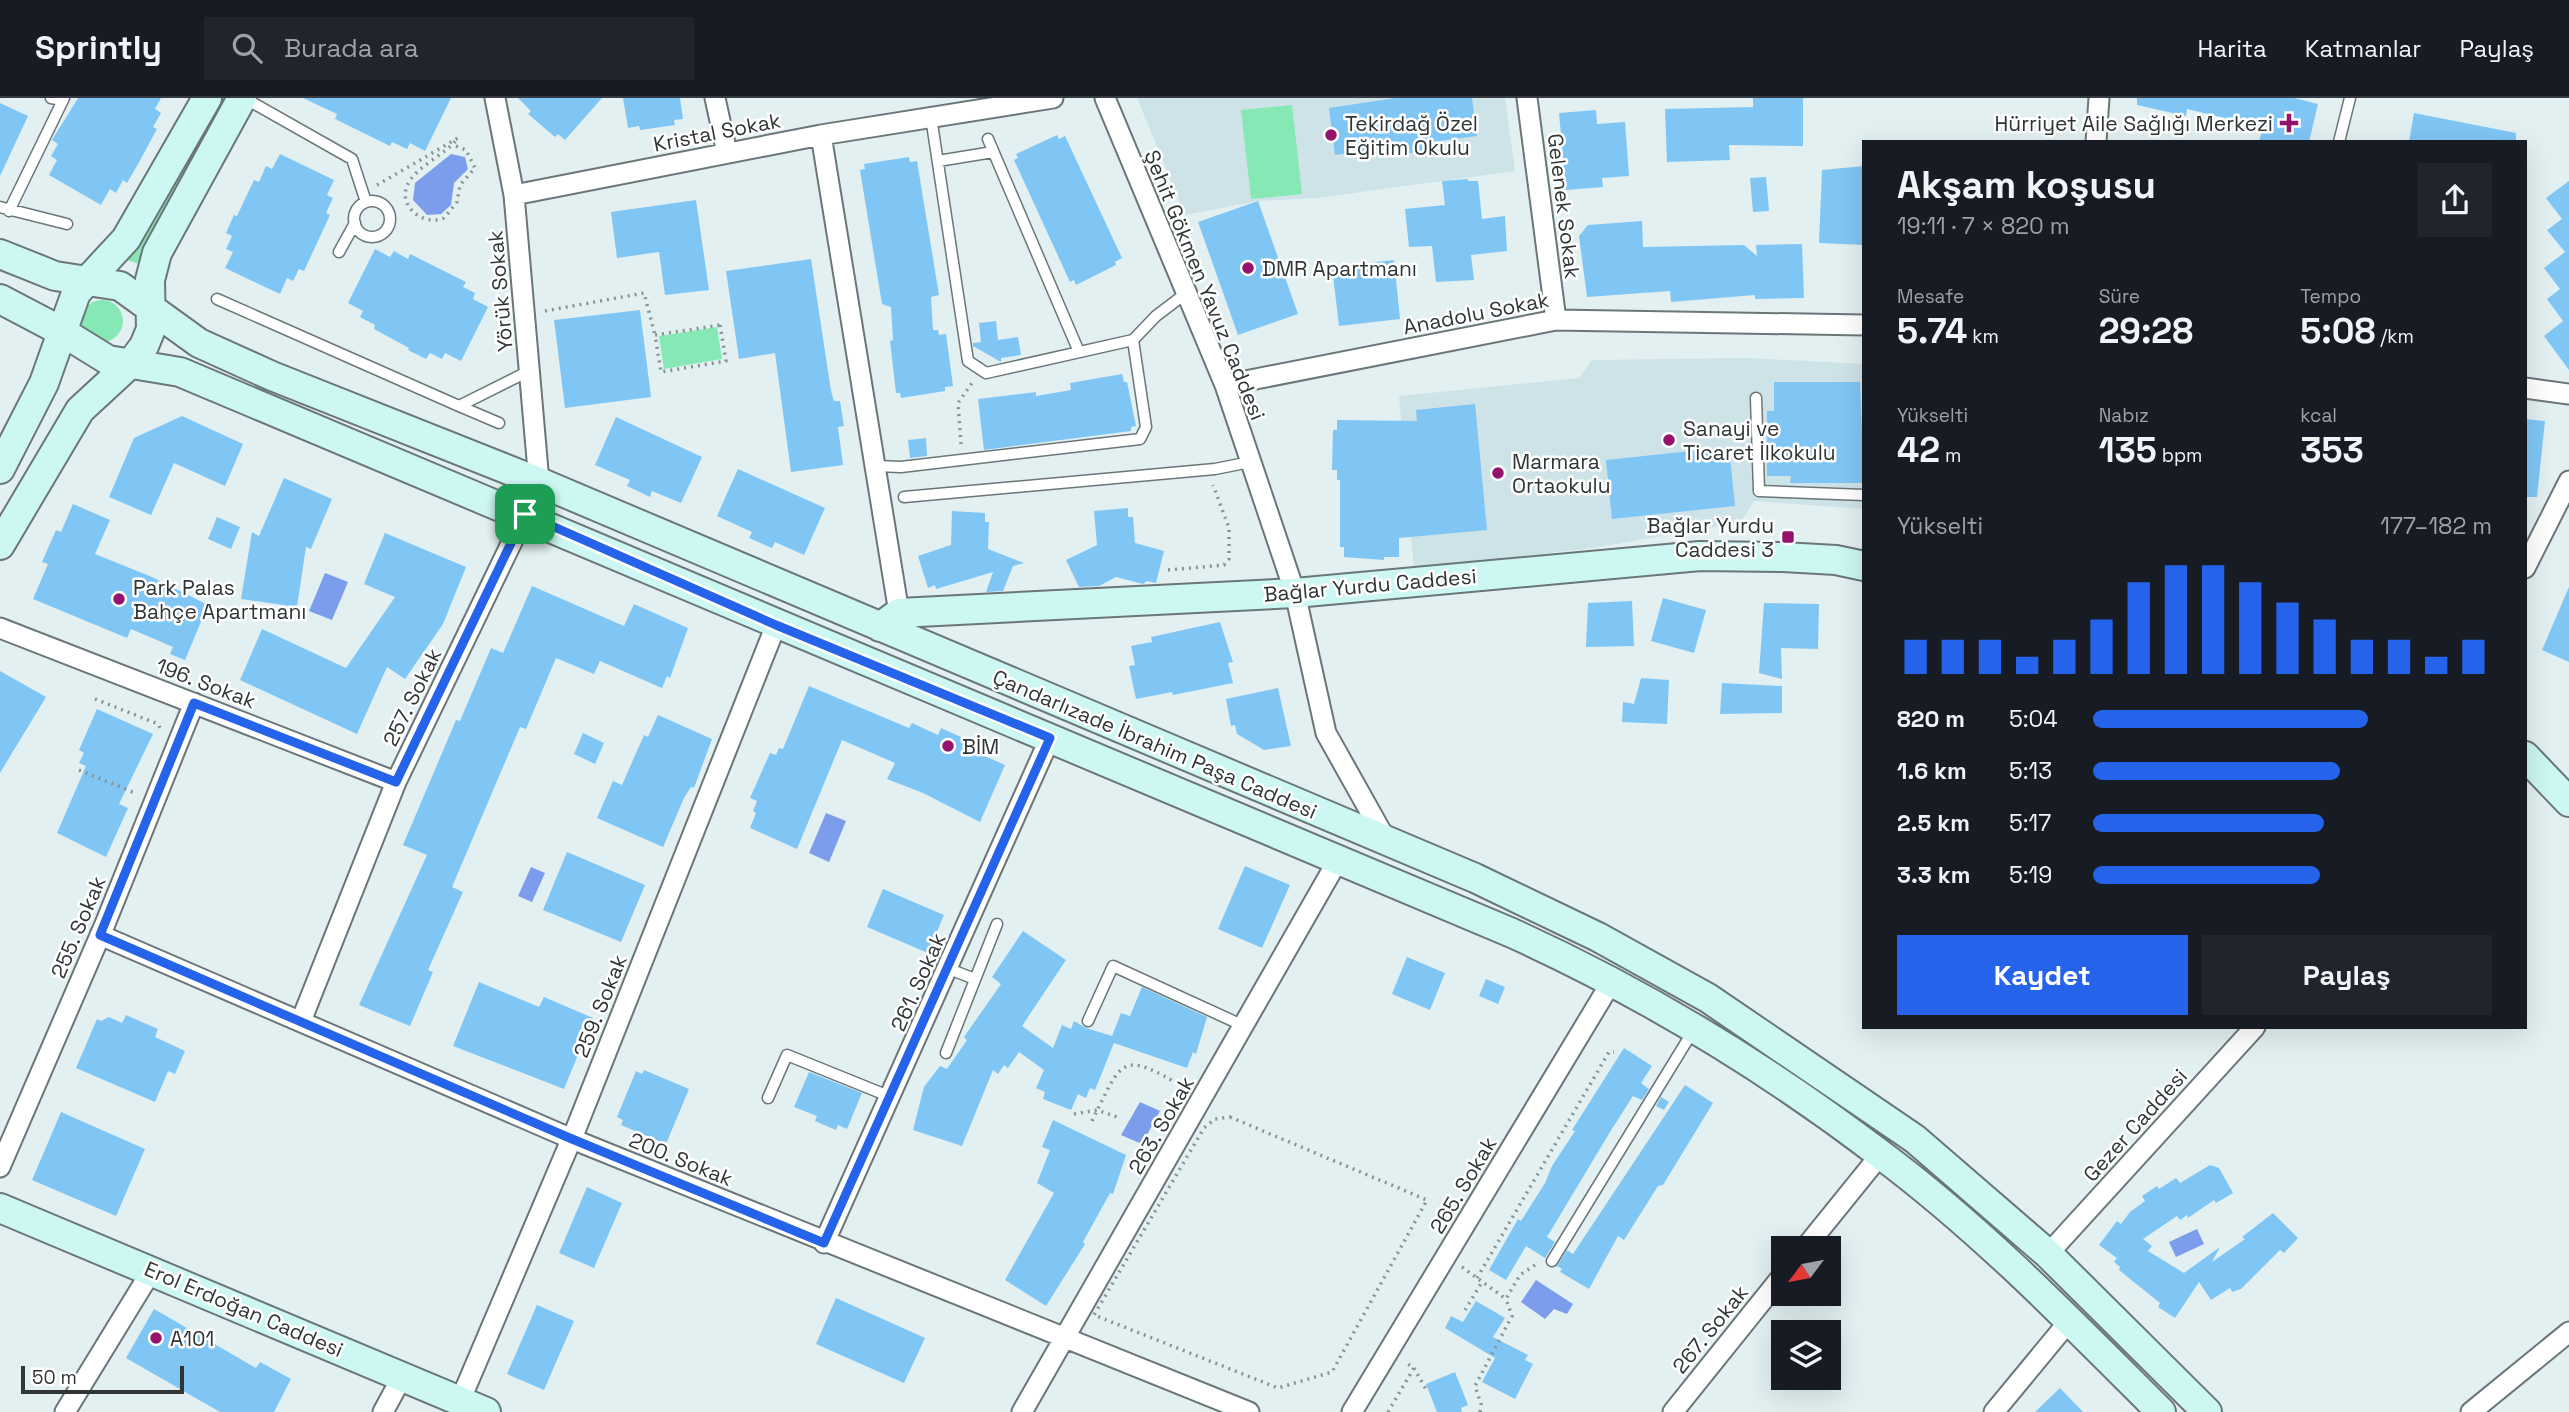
<!DOCTYPE html>
<html lang="tr">
<head>
<meta charset="utf-8">
<style>
	body { margin:0; font-family:"Space Grotesk",sans-serif; background:#20242c; color:#f1f3f6; height:100vh; display:flex; flex-direction:column; font-size:26px; white-space:nowrap }
	* { box-sizing:border-box; margin:0 }
	p { font-size:23px; color:#9ea1a6 }
	.icon { flex:none; width:38px; height:38px; fill:none; stroke:currentColor; stroke-width:2; stroke-linecap:round; stroke-linejoin:round }
	.map { position:relative; flex:1; overflow:hidden }
	.sheet { position:absolute; left:1862px; top:42px; width:665px; height:889px; display:flex; flex-direction:column; background:#171b24; border-radius:0px; box-shadow:0 7px 28px #0002 }
	.sheet>* { flex:none }
	.needle { width:46px; rotate:238deg }
	.fabs { position:absolute; left:1771px; top:1138px; display:grid; gap:14px }
	.fabs a { display:grid; place-items:center; width:70px; height:70px; border-radius:0px; background:#171b24; box-shadow:0 7px 28px #0002; font-size:35px }
	.scale { position:absolute; left:21px; bottom:18px; width:163px; box-sizing:border-box; padding-left:7px; border:4px solid #303536; border-top:0; font-size:19px; line-height:24px; white-space:nowrap; color:#303536; -webkit-text-stroke:5px #fff; paint-order:stroke }
	.pin { position:absolute; display:grid; place-items:center; width:60px; height:60px; color:#fff; margin:-30px; border-radius:14px; box-shadow:0 4px 10px #0006 }
	.round { display:grid; place-items:center; flex:none; width:74px; height:74px; border-radius:0px; background:#20242c }
	.summary { display:flex; align-items:center; justify-content:space-between; height:119px; padding:0 35px }
	h1 { font-size:38px; font-weight:800; line-height:52px }
	.figures { display:grid; grid-template-columns:repeat(3,1fr); gap:10px; height:119px; padding:7px 35px }
	.figures div { display:grid; align-content:center }
	.figures b { font-size:35px; font-weight:800 }
	.figures small { font-size:19px; font-weight:400 }
	.figures p { font-size:19px }
	.chart { height:196px; padding:14px 35px }
	.chart p { display:flex; justify-content:space-between }
	.chart svg { width:100%; height:126px; margin-top:7px; stroke:#2563eb; stroke-width:6 }
	.cta { display:flex; gap:14px; margin-top:auto; padding:14px 35px }
	.cta a { flex:1; height:80px; border-radius:0px; background:#2563eb; color:#fff; font-size:28px; font-weight:800; line-height:80px; text-align:center }
	.cta a+a { background:#20242c; color:#f1f3f6 }
	ul { padding:0 35px; list-style:none; font-size:23px }
	li { display:grid; grid-template-columns:112px 84px 1fr; align-items:center; height:52px }
	li i { height:18px; border-radius:9px; background:#2563eb }
	header { display:flex; align-items:center; gap:42px; box-sizing:border-box; height:98px; padding:0 35px; background:#171b24; border-bottom:2px solid #363941 }
	header strong { font-size:33px }
	nav { display:flex; gap:38px; margin-inline-start:auto; font-size:24px }
	.search { width:490px; height:63px; background:#20242c; display:flex; align-items:center; gap:18px; box-sizing:border-box; padding:0 24px; border-radius:0px; color:#9ea1a6; font-size:26px }
	.map>svg:first-child { display:block }
	.built { fill:#cee3e8 }
	.green { fill:#86e8b4 }
	.water { fill:#7b9deb }
	.building { fill:#80c6f5 }
	.lines { fill:none; stroke-linecap:round; stroke-linejoin:round }
	.lane-casing { stroke:#6b7679; stroke-width:13 }
	.street-casing { stroke:#6b7679; stroke-width:23 }
	.secondary-casing { stroke:#6b7679; stroke-width:32 }
	.path { stroke:#889293; stroke-width:3.5; stroke-dasharray:2 5; stroke-linecap:butt }
	.lane { stroke:#fff; stroke-width:10 }
	.street { stroke:#fff; stroke-width:19 }
	.secondary { stroke:#ccf7f2; stroke-width:28 }
	.route-casing { stroke:#fff; stroke-width:14 }
	.route { stroke:#2563eb; stroke-width:9 }
	.poi-dot { fill:#95136c; stroke:#fff; stroke-width:2.5 }
	.labels { text-anchor:middle; dominant-baseline:central; stroke-width:5; stroke-linejoin:round; paint-order:stroke }
	.poi-label { font-size:21px; fill:#303536; stroke:#fff; text-anchor:start }
	.street-label { font-size:21px; fill:#303536; stroke:#fff }
</style>
</head>
<body>
<header>
<strong>Sprintly</strong>
<div class="search"><svg class="icon" aria-label="search" viewBox="0 0 24 24"><circle cx="10" cy="10" r="6"/><path d="M15 15l6 6"/></svg>Burada ara</div>
<nav><a>Harita</a><a>Katmanlar</a><a>Paylaş</a></nav>
</header>
<div class="map">
<svg width="2569" height="1314" viewBox="0 0 2569 1314">
	<rect width="100%" height="100%" fill="#e2f0f2"/>
	<path class="built" d="M1137 0H1505L1515 73 1317 100 1258 103 1185 117Z
		M1747 260 1864 266V411L1754 403 1741 424 1599 449 1414 471 1399 298 1579 280 1592 262Z"/>
	<path class="green" d="M221 0H229L155 130 139 166 127 162Z
		M1292 7 1302 96 1251 101 1241 12Z
		M81 223a21 21 0 1 1 42 0a21 21 0 1 1-42 0Z
		M717 229 722 261 664 271 659 238Z"/>
	<path class="water" d="M451 56 465 59 468 71 454 85 451 107 441 116 427 117 413 102 415 85Z
		M325 475 348 484 332 522 309 513Z
		M826 715 846 723 829 764 809 755Z
		M531 769 545 775 532 804 518 798Z
		M1140 1004 1160 1013 1142 1046 1121 1037Z
		M2197 1131 2204 1146 2176 1159 2169 1144Z
		M1536 1182 1573 1206 1567 1216 1554 1211 1545 1221 1521 1204Z"/>
	<path class="building" d="M78 0H161L155 11 161 15 153 29 157 31 137 68 127 85 123 82 116 95 110 91 101 107 49 77 57 62 51 58 58 46 52 42Z
		M303 0H451L425 53 410 45 407 51 392 44 390 48 335 21 337 16Z
		M518 0H602L565 42 558 36 555 39 528 16 531 13Z
		M623 0H680L683 21 674 22 675 27 640 32 639 28 628 30Z
		M1395 0H1472L1477 38 1425 45 1426 53 1387 58 1386 50 1335 57 1329 10Z
		M1753 0H1803V48L1729 47 1730 62 1667 64 1665 11 1753 9Z
		M2137 0H2294L2318 6 2309 44H2259L2263 29 2187 11 2186 18 2137 7Z
		M0 5 28 18 0 78Z
		M1596 12 1597 26 1625 24 1629 78 1602 80 1603 89 1566 92 1559 15Z
		M2414 15 2516 35V44H2409Z
		M1057 37 1059 41 1065 38 1122 160 1115 164 1116 167 1076 187 1074 182 1070 184 1014 62 1018 60 1016 56Z
		M280 56 334 82 327 97 333 100 326 115 330 117 304 173 299 171 293 183 287 180 280 196 225 170 233 154 226 151 232 138 226 135 234 117 237 118 254 82 259 84 266 68 272 71Z
		M909 59 910 64 917 63 939 197 931 199 933 232H938L939 237 946 236 953 288 945 289V293L901 300 900 295H896L890 243 893 242 891 209 882 206 860 72 865 71 864 66Z
		M1864 68V147L1819 145 1822 72Z
		M1766 79 1769 113 1753 114 1750 80Z
		M1468 81V83H1478L1482 121 1505 118 1507 153 1471 157 1474 182 1436 184 1432 148 1409 149 1405 111 1445 107 1442 83Z
		M2569 83V272L2544 238 2563 223 2547 201 2560 191 2544 170 2565 154 2547 132 2562 121 2546 100Z
		M696 102 709 192 665 197 659 154 617 160 611 114Z
		M1258 103 1298 216 1238 237 1198 124Z
		M1642 123 1643 149 1744 147 1757 158 1756 147 1802 146 1804 200 1755 201V197L1671 204 1670 193 1587 199 1579 138 1588 127Z
		M375 151 390 159 394 153 408 161 410 156 466 184 463 189 475 195 473 201 488 209 461 263 445 255 442 261 430 255 426 261 408 252 409 250 374 231 375 227 360 219 363 213 348 205Z
		M811 161 831 293 834 303H840L844 328 838 329 843 367 791 374 775 255 739 261 726 173Z
		M1394 162 1400 221 1339 228 1332 169Z
		M640 212 651 299 565 310 554 222Z
		M996 223 998 242 1018 239 1021 257 1001 260V264L973 248V245L981 244 979 225Z
		M1122 276 1124 284H1127L1136 328 1131 329V333L984 352 978 301 1036 294V298L1071 292 1070 285Z
		M1774 284H1860L1864 385H1790L1791 378H1767V313H1774Z
		M1475 306 1487 432 1399 440V459H1384V462L1344 459V449H1340V382H1337V372H1332L1333 332H1337V322L1417 323 1416 312Z
		M182 318 243 346 225 388 174 365 151 417 109 399 134 340Z
		M616 319 702 359 681 405 652 393 650 399 627 388 630 382 595 367Z
		M2525 321 2545 323 2537 399H2525Z
		M926 340 927 358 910 360 908 342Z
		M1729 349 1735 408 1612 421 1606 362Z
		M738 371 825 410 804 457 775 444 772 450 749 440 752 434 717 418Z
		M284 380 332 401 311 451 306 449 297 509 241 501 252 434 259 438Z
		M73 406 110 422 95 456 152 479 208 507 185 562 170 556 173 549 131 531 127 540 33 501 48 466 42 464 56 432 61 434Z
		M1128 410V419H1133L1135 445 1164 453 1156 485 1147 483 1143 486 1116 479 1099 488 1079 489 1066 462 1097 447 1094 413Z
		M952 413 985 415V424H989L988 451 1024 465 1013 468 1003 493 986 494 993 474 936 491 935 487 928 490 918 458 951 447Z
		M217 419 240 429 231 451 208 441Z
		M385 435 466 469 443 526 405 581 387 569 357 636 240 582 262 531 346 570 395 499 364 486Z
		M532 488 624 528 634 506 688 530 670 580 667 578 662 590 600 563 594 576 556 560 526 631 520 629 452 789 463 794 428 872 433 874 410 928 359 907 427 757 403 747 456 622 460 623 491 550 503 555Z
		M2569 489V564L2542 552Z
		M1663 500 1706 512 1694 555 1651 543Z
		M1632 503 1634 548 1586 549 1588 505Z
		M1764 505 1819 506 1818 551 1781 550 1782 581 1759 575Z
		M1220 524 1233 564 1228 565 1233 585 1173 597 1172 594 1136 601 1129 568 1135 567 1131 548 1152 544 1151 539Z
		M0 573 46 599 0 675Z
		M1641 580 1669 582 1667 626 1622 624 1623 604 1634 606Z
		M1722 585 1782 588V615L1720 616Z
		M809 588 909 630 912 625 938 637 941 630 981 648 978 655 1005 667 980 724 923 695 887 681 895 665 842 642 797 751 750 730 756 715 753 713 757 703 750 700 770 655 776 657 779 650 783 651Z
		M1278 590 1291 648 1264 652 1237 636 1235 627 1231 628 1226 601Z
		M97 611 153 636 119 706 128 710 106 759 57 735 86 668 79 665 84 655 79 652Z
		M658 617 712 641 694 690 691 689 684 700 663 749 597 720 613 683 622 687 644 637 648 639Z
		M583 635 604 645 595 666 574 656Z
		M567 754 645 787 621 844 543 812Z
		M1245 768 1290 787 1262 850 1218 831Z
		M883 791 944 817 928 855 867 829Z
		M1023 833 1066 862 1022 928 1053 950 1062 927 1071 931 1074 923 1086 930 1112 938 1121 915 1130 918 1142 889 1207 919 1196 956 1193 954 1187 970 1114 945 1095 992 1090 990 1086 1000 1078 996 1071 1012 1043 1001 1045 994 1036 990 1044 972 1019 954 1008 970 1004 967 998 976 993 972 962 1048 913 1032 924 989 940 968 947 971 967 942 964 939 1001 886 992 879Z
		M1407 859 1445 875 1430 912 1392 896Z
		M1486 881 1505 889 1498 906 1479 898Z
		M479 884 539 909 544 899 593 920 564 991 453 948Z
		M126 917 158 931 155 939 185 953 175 976 168 973 155 1004 76 970 97 921 101 923 109 919 122 925Z
		M1624 950 1652 968 1641 985 1649 991 1642 1002 1633 998 1610 1034 1547 1139 1555 1144 1545 1160 1526 1148 1506 1182 1489 1172 1518 1121 1521 1123 1545 1085 1552 1068 1575 1033 1572 1032Z
		M644 972 689 991 666 1046 621 1027 623 1022 617 1019 636 973 642 976Z
		M809 974 862 995 847 1031 838 1027 836 1032 815 1023 817 1018 794 1009Z
		M1685 987 1713 1005 1663 1087 1658 1088 1624 1142 1618 1138 1589 1191 1560 1174 1562 1171 1557 1168 1567 1152 1573 1156Z
		M1661 999 1669 1004 1664 1012 1656 1008Z
		M61 1014 145 1051 116 1118 32 1082Z
		M1053 1022 1126 1057 1113 1096 1110 1095 1083 1144 1085 1146 1046 1208 1005 1182 1054 1095 1037 1085 1050 1052 1042 1049Z
		M2210 1067 2219 1070 2233 1095 2216 1105 2214 1102 2188 1120 2187 1117 2180 1122 2177 1118 2143 1141 2152 1148 2148 1153 2184 1175 2220 1149 2212 1164 2245 1141 2242 1139 2273 1115 2298 1140 2284 1155 2280 1152 2241 1191 2232 1194 2230 1190 2211 1202 2199 1184 2175 1220 2158 1209 2160 1205 2119 1172 2120 1169 2114 1164 2117 1160 2099 1147 2117 1123 2121 1126 2130 1114 2145 1103 2142 1098 2157 1088 2159 1091 2176 1080 2180 1085Z
		M587 1089 622 1105 594 1170 559 1155Z
		M836 1200 925 1240 904 1285 816 1246Z
		M1476 1203 1505 1220 1493 1239 1528 1257 1525 1262 1533 1266 1515 1301 1482 1284 1495 1260 1445 1230 1451 1218 1463 1224Z
		M537 1207 574 1223 544 1292 507 1276Z
		M154 1211 256 1270 260 1264 291 1281 274 1314H220L126 1260Z
		M1455 1274 1468 1307 1461 1310 1462 1314H1437L1426 1286Z
		M2060 1290 2083 1314H2035Z"/>
	<g class="lines">
		<defs>
			<path id="lane" d="M51 0 63 2
				M246 1 352 61 366 104
				M931 19 968 263 986 275 1133 242 1156 218 1185 196
				M988 41 1079 254
				M2339 44 2350 0
				M938 63 993 54
				M354 121a18 18 0 1 1 36 0a18 18 0 1 1-36 0Z
				M0 109 67 126
				M9 113 64 0
				M339 154 355 125
				M217 201 459 308 529 273
				M1756 300 1759 393 1864 397
				M459 308 499 325
				M875 368 901 369 1140 341 1146 329 1133 242
				M904 399 1215 371 1250 364
				M949 871 975 881
				M1088 923 1113 868 1244 928
				M946 955 997 826
				M768 1000 787 957 891 999
				M1552 1163 1693 933"/>
			<path id="street" d="M495 0 514 97 539 384
				M715 0 727 55
				M1105 0 1225 287 1295 495 1326 635 1386 742
				M1527 0 1556 222
				M821 37 899 515
				M2096 44 2099 0
				M514 97 821 37 1053 0
				M1225 287 1556 222 1864 227
				M2525 290 2569 296
				M2525 470 2569 383
				M0 530 396 684
				M100 837 572 1041 1249 1314
				M301 923 396 684 525 417
				M0 1069 105 826 194 605
				M824 1145 1050 640
				M1805 1150 1881 1056
				M2048 1156 2255 929
				M460 1303 577 1028 776 527
				M65 1314 152 1172
				M383 1314 402 1279
				M1022 1314 1338 762
				M1352 1314 1612 883
				M1673 1314 1783 1177
				M1994 1314 2070 1222
				M2471 1314 2569 1234"/>
			<path id="secondary" d="M0 156 55 178 120 188 199 245 272 278 539 384 1475 780 1598 839 1708 900 1915 1041 2048 1156 2207 1314
				M0 201 61 233 108 262 180 274 1512 835C1642 894 1767 970 1880 1056 1982 1132 2072 1225 2161 1314
				M0 371 44 285 76 195 126 141 207 0
				M0 447 80 312 132 264 144 248 151 231 150 182 157 155 242 0
				M880 529 899 515 1295 495 1700 458 1783 459 1836 462 1864 468
				M2525 658 2569 704
				M0 1110 486 1314"/>
		</defs>
		<use href="#lane" class="lane-casing"/>
		<use href="#street" class="street-casing"/>
		<use href="#secondary" class="secondary-casing"/>
		<path class="path" d="M377 87 458 40C445 57 419 67 409 84 395 107 423 129 444 120L457 104 460 87 475 70 466 52 453 47
			M545 213 644 195 655 237
			M720 227 726 263 661 274 655 237Z
			M961 346 958 305 972 285
			M1168 472 1224 467 1229 461V430L1213 387
			M95 601 158 626 162 634
			M79 672 135 695
			M1074 1016 1097 1012 1120 1020
			M1230 1019 1427 1102 1332 1274 1278 1290 1094 1217 1204 1030 1215 1021Z
			M1092 1023C1123 960 1121 952 1185 990
			M1462 1169 1506 1201
			M1477 1180 1609 954H1614
			M1465 1212 1482 1184
			M1414 1270 1427 1293
			M1388 1314 1414 1270 1405 1264
			M1480 1314 1481 1306 1475 1288 1512 1218 1506 1201 1520 1177 1538 1165"/>
		<use href="#lane" class="lane"/>
		<use href="#street" class="street"/>
		<use href="#secondary" class="secondary"/>
	</g>
	<g class="lines">
		<defs>
			<path id="route" d="M525 416 776 527 1050 640 824 1145 572 1041 100 837 194 605 396 684Z"/>
		</defs>
		<use href="#route" class="route-casing"/>
		<use href="#route" class="route"/>
	</g>
	<g class="poi-dot">
		<path d="M2285.5 14.5h7v7h7v7h-7v7h-7v-7h-7v-7h7z"/>
		<circle cx="1331" cy="37" r="7"/>
		<circle cx="1248" cy="170" r="7"/>
		<circle cx="1669" cy="342" r="7"/>
		<circle cx="1498" cy="375" r="7"/>
		<rect x="1781" y="432" width="14" height="14" rx="3.5"/>
		<circle cx="119" cy="501" r="7"/>
		<circle cx="948" cy="648" r="7"/>
		<circle cx="156" cy="1240" r="7"/>
	</g>
	<g class="labels">
		<g class="poi-label">
			<text x="1345" y="25">Tekirdağ Özel<tspan x="1345" dy="24">Eğitim Okulu</tspan></text>
			<text x="2273" y="25" text-anchor="end">Hürriyet Aile Sağlığı Merkezi</text>
			<text x="1262" y="170">DMR Apartmanı</text>
			<text x="1683" y="330">Sanayi ve<tspan x="1683" dy="24">Ticaret İlkokulu</tspan></text>
			<text x="1512" y="363">Marmara<tspan x="1512" dy="24">Ortaokulu</tspan></text>
			<text x="1774" y="427" text-anchor="end">Bağlar Yurdu<tspan x="1774" dy="24">Caddesi 3</tspan></text>
			<text x="133" y="489">Park Palas<tspan x="133" dy="24">Bahçe Apartmanı</tspan></text>
			<text x="962" y="648">BİM</text>
			<text x="170" y="1240">A101</text>
		</g>
		<g class="street-label">
			<text transform="translate(717 34) rotate(-11)">Kristal Sokak</text>
			<text transform="translate(1564 108) rotate(83)">Gelenek Sokak</text>
			<text transform="translate(1205 187) rotate(68)">Şehit Gökmen Yavuz Caddesi</text>
			<text transform="translate(500 193) rotate(-95)">Yörük Sokak</text>
			<text transform="translate(1476 215) rotate(-11)">Anadolu Sokak</text>
			<text transform="translate(1370 487) rotate(-5)">Bağlar Yurdu Caddesi</text>
			<text transform="translate(206 585) rotate(21)">196. Sokak</text>
			<text transform="translate(412 599) rotate(-64)">257. Sokak</text>
			<text transform="translate(1155 646) rotate(23)">Çandarlızade İbrahim Paşa Caddesi</text>
			<text transform="translate(78 829) rotate(-67)">255. Sokak</text>
			<text transform="translate(918 884) rotate(-66)">261. Sokak</text>
			<text transform="translate(600 908) rotate(-68)">259. Sokak</text>
			<text transform="translate(1161 1027) rotate(-60)">263. Sokak</text>
			<text transform="translate(2135 1027) rotate(-48)">Gezer Caddesi</text>
			<text transform="translate(681 1061) rotate(22)">200. Sokak</text>
			<text transform="translate(1463 1087) rotate(-59)">265. Sokak</text>
			<text transform="translate(244 1211) rotate(23)">Erol Erdoğan Caddesi</text>
			<text transform="translate(1710 1231) rotate(-51)">267. Sokak</text>
		</g>
	</g>
</svg>
<div class="fabs">
<a><svg class="needle" viewBox="-14 -14 28 28"><path d="M0-13l5 13h-10z" fill="#e53935"/><path d="M0 13l5-13h-10z" fill="#9ea1a6"/></svg></a>
<a><svg class="icon" aria-label="layers" viewBox="0 0 24 24"><path d="M12 4l9 5-9 5-9-5zM3 14l9 5 9-5"/></svg></a>
</div>
<div class="scale">50 m</div>
<div class="pin" style="left:525px;top:416px;background:#1e9e55"><svg class="icon" aria-label="arrive" viewBox="0 0 24 24"><path d="M6 21V4h12l-3 4 3 4H6"/></svg></div>
<section class="sheet">
<div class="summary"><div><h1>Akşam koşusu</h1><p>19:11 · 7 × 820 m</p></div><a class="round"><svg class="icon" aria-label="share" viewBox="0 0 24 24"><path d="M12 15V3M7 8l5-5 5 5M5 13v7h14v-7"/></svg></a></div>
<div class="figures">
<div><p>Mesafe</p><b>5.74<small> km</small></b></div>
<div><p>Süre</p><b>29:28</b></div>
<div><p>Tempo</p><b>5:08<small> /km</small></b></div>
</div>
<div class="figures">
<div><p>Yükselti</p><b>42<small> m</small></b></div>
<div><p>Nabız</p><b>135<small> bpm</small></b></div>
<div><p>kcal</p><b>353</b></div>
</div>
<div class="chart"><p><span>Yükselti</span>177–182 m</p>
<svg viewBox="0 0 160 44" preserveAspectRatio="none"><path d="M5 44V32M15 44V32M25 44V32M35 44V38M45 44V32M55 44V25M65 44V12M75 44V6M85 44V6M95 44V12M105 44V19M115 44V25M125 44V32M135 44V32M145 44V38M155 44V32"/></svg>
</div>
<ul>
<li><b>820 m</b>5:04<i style="width:69%"></i></li>
<li><b>1.6 km</b>5:13<i style="width:62%"></i></li>
<li><b>2.5 km</b>5:17<i style="width:58%"></i></li>
<li><b>3.3 km</b>5:19<i style="width:57%"></i></li>
</ul>
<div class="cta"><a>Kaydet</a><a>Paylaş</a></div>
</section>
</div>
</body>
</html>
